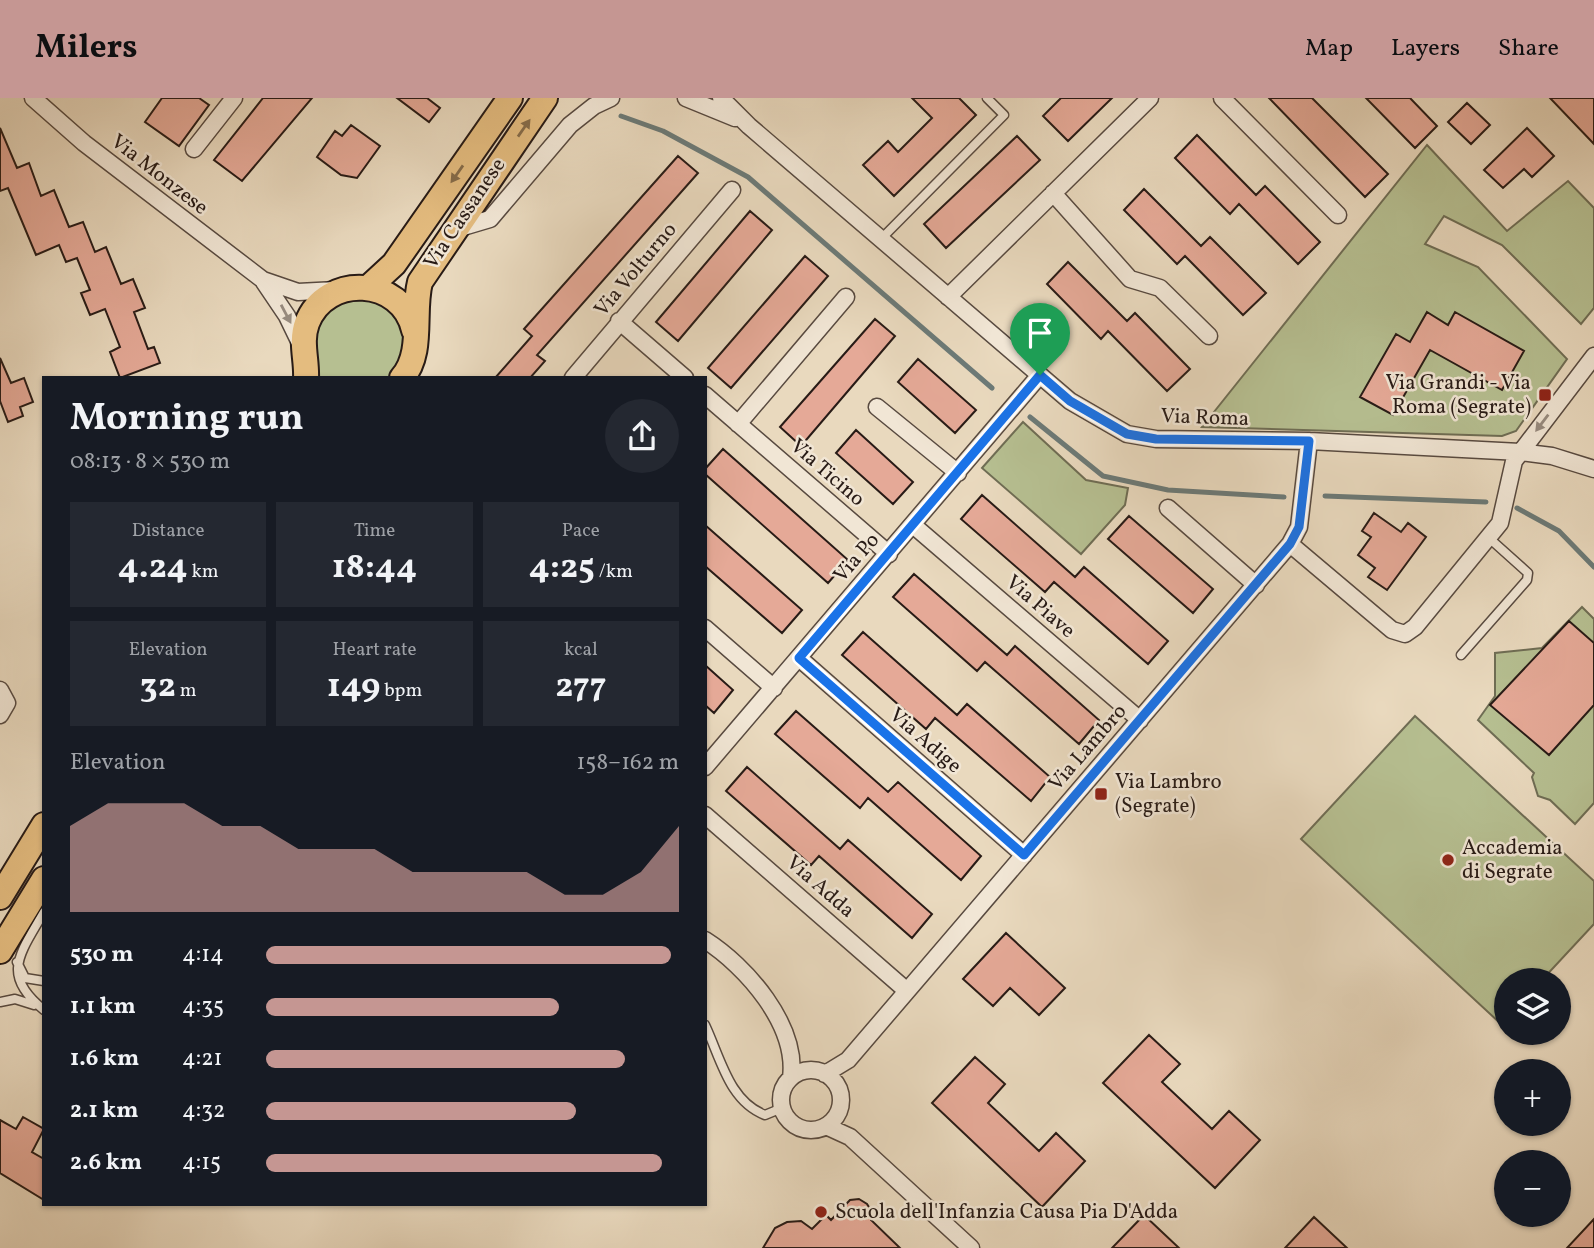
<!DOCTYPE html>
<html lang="en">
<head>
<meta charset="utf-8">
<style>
	body { margin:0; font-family:Vollkorn,serif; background:#242831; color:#f1f3f6; height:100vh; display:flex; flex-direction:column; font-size:26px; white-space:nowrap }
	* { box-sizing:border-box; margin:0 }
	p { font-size:23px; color:#9ea1a6 }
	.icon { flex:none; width:38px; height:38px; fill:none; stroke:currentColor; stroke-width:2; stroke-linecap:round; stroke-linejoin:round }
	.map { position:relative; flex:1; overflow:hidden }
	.panel { position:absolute; left:42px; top:278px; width:665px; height:830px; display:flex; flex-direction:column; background:#171b24; border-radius:0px; box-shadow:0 2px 5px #0004 }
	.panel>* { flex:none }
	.buttons { position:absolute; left:1494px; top:870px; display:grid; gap:14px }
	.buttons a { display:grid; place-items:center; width:77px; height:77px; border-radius:50%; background:#171b24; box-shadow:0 2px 5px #0004; font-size:35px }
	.pin { position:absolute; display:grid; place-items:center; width:60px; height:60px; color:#fff; margin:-72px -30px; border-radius:50% 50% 50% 0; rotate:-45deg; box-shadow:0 0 7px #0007 }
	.pin .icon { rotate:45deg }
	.round { display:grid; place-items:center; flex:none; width:74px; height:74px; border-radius:37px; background:#242831 }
	.head { display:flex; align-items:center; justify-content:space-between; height:119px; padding:0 28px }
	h1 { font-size:38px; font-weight:700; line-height:52px }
	.metrics { display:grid; grid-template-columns:repeat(3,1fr); gap:10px; height:119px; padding:7px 28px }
	.metrics div { display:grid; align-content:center; border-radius:0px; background:#242831; text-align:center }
	.metrics b { font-size:35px; font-weight:700 }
	.metrics small { font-size:19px; font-weight:400 }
	.metrics p { font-size:19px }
	.chart { height:196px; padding:14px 28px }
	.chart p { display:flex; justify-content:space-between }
	.chart svg { width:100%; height:126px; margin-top:7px; fill:#c59692; opacity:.7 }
	ul { padding:0 28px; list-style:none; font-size:23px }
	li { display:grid; grid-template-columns:112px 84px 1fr; align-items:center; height:52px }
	li i { height:18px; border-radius:9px; background:#c59692 }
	header { display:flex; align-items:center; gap:42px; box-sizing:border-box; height:98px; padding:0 35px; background:#c59692; color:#111 }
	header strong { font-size:33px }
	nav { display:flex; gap:38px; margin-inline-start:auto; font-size:24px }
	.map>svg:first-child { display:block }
	.green { fill:#b6bf91; stroke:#6f6d54; stroke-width:2 }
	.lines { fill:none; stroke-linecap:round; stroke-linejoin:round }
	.stream { stroke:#6c7a77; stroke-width:5 }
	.building { fill:#e5a997; stroke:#281b16; stroke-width:2 }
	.lane-casing { stroke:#584a40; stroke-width:11 }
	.street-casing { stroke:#584a40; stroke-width:19 }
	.primary-casing { stroke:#281b16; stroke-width:28 }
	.lane { stroke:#f1e6d5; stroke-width:8 }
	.street { stroke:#f1e6d5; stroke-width:16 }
	.primary { stroke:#e4bc7f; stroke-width:24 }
	.oneway { fill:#866c4a }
	.oneway2 { fill:#978b7f }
	.route-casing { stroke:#fff; stroke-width:14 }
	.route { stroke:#1a73e8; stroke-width:9 }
	.poi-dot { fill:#8f2418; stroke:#f1e6d5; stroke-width:2.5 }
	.labels { text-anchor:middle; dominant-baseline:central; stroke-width:5; stroke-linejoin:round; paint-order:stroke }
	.street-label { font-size:21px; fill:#281b16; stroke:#f1e6d5 }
	.poi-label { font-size:21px; fill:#281b16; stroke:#f1e6d5; text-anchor:start }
</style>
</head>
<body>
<header>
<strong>Milers</strong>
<nav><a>Map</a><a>Layers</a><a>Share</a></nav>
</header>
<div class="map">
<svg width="1594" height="1150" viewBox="0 0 1594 1150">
	<rect width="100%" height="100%" fill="#e9d9be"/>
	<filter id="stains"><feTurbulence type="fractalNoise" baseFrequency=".00286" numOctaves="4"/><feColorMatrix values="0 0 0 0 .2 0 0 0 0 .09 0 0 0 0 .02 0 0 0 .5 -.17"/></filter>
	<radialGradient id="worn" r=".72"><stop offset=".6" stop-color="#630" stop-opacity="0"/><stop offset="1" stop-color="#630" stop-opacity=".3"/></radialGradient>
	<path class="green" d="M1427 47 1507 133 1568 83 1594 110V210L1581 226 1502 147 1444 118 1425 146 1478 169 1567 261 1516 333 1502 338 1202 329Z
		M372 201C404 219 419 250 390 280H315C314 254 309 218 339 204 347 200 363 202 372 201Z
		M1023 324 1086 382 1128 390 1125 407 1081 456 982 370Z
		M1582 509 1594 521V705L1575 726 1550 702 1538 698 1532 679 1534 675 1478 622 1495 598V555L1542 550Z
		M1415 618 1594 783V826L1542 882H1507V920L1501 926 1301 741Z"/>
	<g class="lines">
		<path class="stream" d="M621 18 663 33 748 79 992 290
			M1030 319 1103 378 1168 392 1284 399
			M1325 398 1486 404
			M1517 410 1559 433 1594 469"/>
	</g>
	<path class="building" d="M162 0H199L209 7 179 48 145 24Z
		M263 0H312L242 83 214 62Z
		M397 0H427L440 10 429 24Z
		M912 0H959L976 17 894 98 863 67 888 43 898 54 932 20Z
		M1061 0H1112L1068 43 1043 18Z
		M1269 0H1312L1388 76 1365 99Z
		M1366 0H1410L1437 28 1415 50Z
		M1550 0H1594V46Z
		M1467 5 1490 27 1471 46 1448 24Z
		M351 27 380 48 357 80 341 77 317 59 335 33 342 38Z
		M0 30 17 70 29 65 41 98 54 92 69 129 83 124 95 154 106 149 121 186 133 181 145 210 134 214 148 251 154 249 160 265 120 280 110 254 120 249 105 211 90 217 81 195 90 192 77 160 66 164 59 147 36 157 8 90 0 93Z
		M1527 30 1554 58 1532 79 1524 71 1503 90 1484 72Z
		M1197 37 1256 97 1265 88 1320 144 1298 166 1239 106 1230 116 1175 60Z
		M1017 38 1040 62 946 150 924 126Z
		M678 58 698 75 537 257 545 263 530 280H495L532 238 524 231Z
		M1144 91 1201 148 1210 139 1266 195 1243 217 1185 158 1177 166 1124 112Z
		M750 113 772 132 678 243 656 224Z
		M805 158 828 178 731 290 708 270Z
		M1068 164 1127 223 1135 215 1190 271 1167 293 1108 233 1101 241 1047 186Z
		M1427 214 1448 227 1455 214 1524 253 1502 292 1430 252 1393 317 1360 299 1396 236 1410 244Z
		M875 221 895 238 801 348 780 329Z
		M0 260 11 285 24 280 33 304 20 309 23 318 8 324 0 303Z
		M918 261 976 312 955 335 898 284Z
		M856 332 913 384 893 406 836 355Z
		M723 351 848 462 828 485 705 376V371Z
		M982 397 1075 479 1084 469 1168 543 1148 566 1054 484 1045 494 961 421Z
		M1374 415 1401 434 1408 425 1426 439 1387 492 1368 479 1375 470 1358 457 1371 439 1362 433Z
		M1129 418 1213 491 1193 515 1108 441Z
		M705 427 802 512 782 535 705 468Z
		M914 476 1007 557 1015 548 1099 622 1079 646 985 564 977 573 893 499Z
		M1569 523 1594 545V607L1549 657 1490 607Z
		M863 534 957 617 967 606 1050 679 1031 703 935 620 926 631 842 557Z
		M705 567 733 592 714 615 705 607Z
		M796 613 888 694 898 684 981 758 961 782 868 700 860 710 775 636Z
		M747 669 840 751 848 742 932 816 912 840 819 758 811 767 726 693Z
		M1006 835 1065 890 1039 917 1010 890 993 908 963 881Z
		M1149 937 1180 966 1162 984 1212 1031 1229 1013 1260 1042 1215 1090 1103 985Z
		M975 959 1005 986 988 1005 1039 1053 1056 1035 1085 1063 1042 1109 932 1005Z
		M23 1019 44 1031 32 1054 44 1061V1102L0 1075V1022L16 1031Z
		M859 1101 867 1106 872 1114 871 1122 900 1150H763L775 1130 787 1124 801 1123 812 1131 826 1117 831 1122 850 1102Z
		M1144 1117 1179 1150H1112Z
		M1314 1119 1347 1150H1285Z
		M1594 1121V1150H1567Z"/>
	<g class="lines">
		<defs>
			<path id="lane" d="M882 140 1004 17 987 0
				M1461 557 1527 482 1528 475 1489 440
				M44 814C20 856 0 877 44 912
				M17 864 25 880 44 883
				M0 904 15 901 34 907
				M705 927C721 961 729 1003 765 1017L782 1010"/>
			<path id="street" d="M33 0 84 45 263 182 298 194 336 192
				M686 0 735 20
				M721 0 749 28 1070 303 1127 336 1156 341 1309 343 1520 354 1552 358 1594 371
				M1222 0 1338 117
				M194 51 234 0
				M1053 95 1130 181 1160 190 1209 238
				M453 132 490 121 570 27 594 8 611 0
				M264 184 287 218 302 249
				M948 199 1150 0
				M619 223 685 280
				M573 280 732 92
				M705 297 889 456
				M877 309 958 375
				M738 326 846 199
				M1168 410 1256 487
				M913 427 1140 622
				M1290 446 1392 532 1405 536 1415 529 1500 425 1514 363 1594 258
				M705 530 774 590
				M799 560 1024 757
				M0 592 7 605 0 617
				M705 669 1040 277
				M705 717 907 893
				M705 842C746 868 798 927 791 980
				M781 1002a30 30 0 1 1 60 0a30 30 0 1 1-60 0Z
				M825 976 848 962 1290 446 1299 429 1309 343
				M826 1028 850 1039 971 1150"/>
			<path id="primary" d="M369 189 394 166 510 0
				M306 280C307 261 300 244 307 225 326 175 402 179 414 232
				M402 280C424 255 412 215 420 184L545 0
				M0 799 44 727
				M0 853 44 781"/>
		</defs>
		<use href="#lane" class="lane-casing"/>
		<use href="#street" class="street-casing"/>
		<use href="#primary" class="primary-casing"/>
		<use href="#lane" class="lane"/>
		<use href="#street" class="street"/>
		<use href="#primary" class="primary"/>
	</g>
	<defs><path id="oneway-solid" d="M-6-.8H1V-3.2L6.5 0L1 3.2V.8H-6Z" transform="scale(1.75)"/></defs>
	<g class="oneway">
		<use href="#oneway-solid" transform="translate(524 30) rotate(-55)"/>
		<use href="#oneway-solid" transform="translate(457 76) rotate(125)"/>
	</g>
	<g class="oneway2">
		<use href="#oneway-solid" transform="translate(286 216) rotate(62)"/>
		<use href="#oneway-solid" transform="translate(1542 325) rotate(127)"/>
	</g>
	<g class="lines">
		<defs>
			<path id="route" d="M1040 277 1070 303 1127 336 1156 341 1309 343 1299 429 1290 446 1024 757 799 560Z"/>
		</defs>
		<use href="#route" class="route-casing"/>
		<use href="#route" class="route"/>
	</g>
	<g class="poi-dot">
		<rect x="1538" y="290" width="14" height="14" rx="3.5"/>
		<rect x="1094" y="689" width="14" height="14" rx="3.5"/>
		<circle cx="1448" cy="762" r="7"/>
		<circle cx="821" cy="1114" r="7"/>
	</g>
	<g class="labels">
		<g class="street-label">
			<text transform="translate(159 77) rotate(38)">Via Monzese</text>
			<text transform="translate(465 116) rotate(-56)">Via Cassanese</text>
			<text transform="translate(636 172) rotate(-50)">Via Volturno</text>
			<text transform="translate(1205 320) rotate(2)">Via Roma</text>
			<text transform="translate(827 375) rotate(41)">Via Ticino</text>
			<text transform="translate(857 460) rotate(-49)">Via Po</text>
			<text transform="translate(1040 509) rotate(41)">Via Piave</text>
			<text transform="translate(925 643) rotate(41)">Via Adige</text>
			<text transform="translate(1088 650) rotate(-49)">Via Lambro</text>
			<text transform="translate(820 789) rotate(41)">Via Adda</text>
		</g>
		<g class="poi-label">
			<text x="1531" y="285" text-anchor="end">Via Grandi - Via<tspan x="1531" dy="24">Roma (Segrate)</tspan></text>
			<text x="1115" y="684">Via Lambro<tspan x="1115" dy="24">(Segrate)</tspan></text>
			<text x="1462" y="750">Accademia<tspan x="1462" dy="24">di Segrate</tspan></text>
			<text x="835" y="1114">Scuola dell'Infanzia Causa Pia D'Adda</text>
		</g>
	</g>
	<rect width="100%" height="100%" filter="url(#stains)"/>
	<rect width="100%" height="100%" fill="url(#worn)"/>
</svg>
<div class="buttons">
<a><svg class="icon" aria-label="layers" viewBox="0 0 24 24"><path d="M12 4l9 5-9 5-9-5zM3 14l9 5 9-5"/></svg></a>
<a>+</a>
<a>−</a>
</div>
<div class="pin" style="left:1040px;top:277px;background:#1e9e55"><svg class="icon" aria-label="arrive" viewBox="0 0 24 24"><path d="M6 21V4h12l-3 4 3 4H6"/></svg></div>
<section class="panel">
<div class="head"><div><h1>Morning run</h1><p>08:13 · 8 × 530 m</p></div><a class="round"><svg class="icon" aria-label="share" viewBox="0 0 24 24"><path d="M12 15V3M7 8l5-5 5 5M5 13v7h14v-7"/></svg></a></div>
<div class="metrics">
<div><p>Distance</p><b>4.24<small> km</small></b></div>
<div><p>Time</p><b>18:44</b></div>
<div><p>Pace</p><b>4:25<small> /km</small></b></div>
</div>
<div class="metrics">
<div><p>Elevation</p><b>32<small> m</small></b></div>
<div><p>Heart rate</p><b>149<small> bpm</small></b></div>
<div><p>kcal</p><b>277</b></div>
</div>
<div class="chart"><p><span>Elevation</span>158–162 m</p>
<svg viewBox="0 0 160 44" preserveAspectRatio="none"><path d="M0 44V14L10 6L20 6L30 6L40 14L50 14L60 22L70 22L80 22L90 30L100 30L110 30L120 30L130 38L140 38L150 30L160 14V44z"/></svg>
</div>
<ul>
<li><b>530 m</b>4:14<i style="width:98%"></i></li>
<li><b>1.1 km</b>4:35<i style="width:71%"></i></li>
<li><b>1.6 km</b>4:21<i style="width:87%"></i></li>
<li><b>2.1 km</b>4:32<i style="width:75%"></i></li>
<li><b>2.6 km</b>4:15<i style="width:96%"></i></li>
</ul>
</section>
</div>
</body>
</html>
